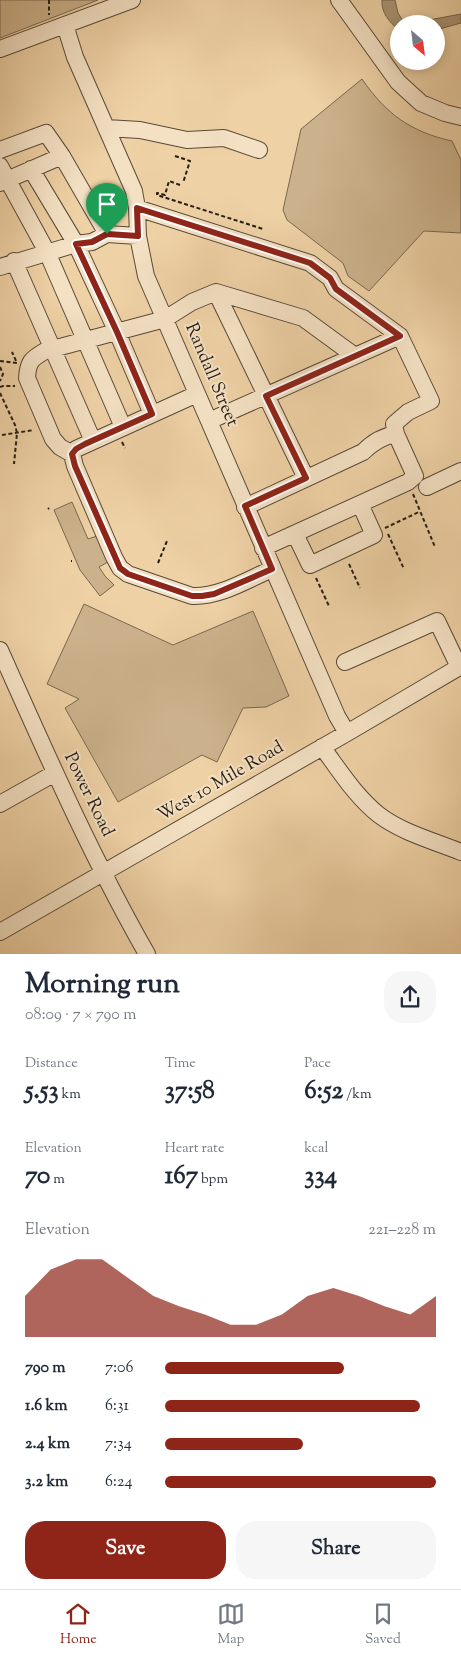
<!DOCTYPE html>
<html lang="en">
<head>
<meta charset="utf-8">
<style>
	body { margin:0; font-family:"Sorts Mill Goudy",serif; background:#f6f6f7; color:#1f2937; height:100vh; display:flex; flex-direction:column; font-size:19px; white-space:nowrap }
	* { box-sizing:border-box; margin:0 }
	p { font-size:16px; color:#747a83 }
	.icon { flex:none; width:28px; height:28px; fill:none; stroke:currentColor; stroke-width:2; stroke-linecap:round; stroke-linejoin:round }
	.map { position:relative; height:954px; overflow:hidden }
	.drawer { display:flex; flex-direction:column; background:#fff; flex:1 }
	.drawer>* { flex:none }
	.needle { width:32px; rotate:152deg }
	.tools { position:absolute; left:390px; top:15px; display:grid; gap:10px }
	.tools a { display:grid; place-items:center; width:55px; height:55px; border-radius:50%; background:#fff; box-shadow:0 2px 12px #0003; font-size:25px }
	.pin { position:absolute; display:grid; place-items:center; width:42px; height:42px; color:#fff; margin:-51px -21px; border-radius:50% 50% 50% 0; rotate:-45deg; box-shadow:0 0 5px #0007 }
	.pin .icon { rotate:45deg }
	.round { display:grid; place-items:center; flex:none; width:52px; height:52px; border-radius:20px; background:#f6f6f7 }
	.headline { display:flex; align-items:center; justify-content:space-between; height:85px; padding:0 25px }
	h1 { font-size:28px; font-weight:700; line-height:38px }
	.metrics { display:grid; grid-template-columns:repeat(3,1fr); gap:8px; height:85px; padding:5px 25px }
	.metrics div { display:grid; align-content:center }
	.metrics b { font-size:25px; font-weight:700 }
	.metrics small { font-size:14px; font-weight:400 }
	.metrics p { font-size:14px }
	.chart { height:140px; padding:10px 25px }
	.chart p { display:flex; justify-content:space-between }
	.chart svg { width:100%; height:90px; margin-top:5px; fill:#8f2418; opacity:.7 }
	.action { display:flex; gap:10px; margin-top:auto; padding:10px 25px }
	.action a { flex:1; height:58px; border-radius:20px; background:#8f2418; color:#fff; font-size:20px; font-weight:700; line-height:58px; text-align:center }
	.action a+a { background:#f6f6f7; color:#1f2937 }
	ul { padding:0 25px; list-style:none; font-size:16px }
	li { display:grid; grid-template-columns:80px 60px 1fr; align-items:center; height:38px }
	li i { height:12px; border-radius:6px; background:#8f2418 }
	.menu { display:flex; justify-content:space-around; align-items:center; height:70px; border-top:1px solid #e0e1e3; background:#fff; font-size:14px; color:#747a83 }
	.menu a { display:grid; justify-items:center; gap:2px }
	.menu .current { color:#8f2418 }
	.map>svg:first-child { display:block }
	.green { fill:#ccb28c; stroke:#796850 }
	.water { fill:#aa9473; stroke:#75644d }
	.lines { fill:none; stroke-linecap:round; stroke-linejoin:round }
	.minor-casing { stroke:#584a38; stroke-width:18 }
	.path { stroke:#261d13; stroke-width:2; stroke-dasharray:4 2.5; stroke-linecap:butt }
	.minor { stroke:#f4e1c4; stroke-width:16 }
	.route-casing { stroke:#fff; stroke-width:10 }
	.route { stroke:#8f2418; stroke-width:6 }
	.labels { text-anchor:middle; dominant-baseline:central; stroke-width:4; stroke-linejoin:round; paint-order:stroke }
	.street-label { font-size:18px; fill:#261d13; stroke:#f4e1c4 }
</style>
</head>
<body>
<div class="map">
<svg width="461" height="954" viewBox="0 0 461 954">
	<rect width="100%" height="100%" fill="#eed1a5"/>
	<filter id="stains"><feTurbulence type="fractalNoise" baseFrequency=".004" numOctaves="4"/><feColorMatrix values="0 0 0 0 .2 0 0 0 0 .09 0 0 0 0 .02 0 0 0 .5 -.17"/></filter>
	<radialGradient id="worn" r=".72"><stop offset=".6" stop-color="#630" stop-opacity="0"/><stop offset="1" stop-color="#630" stop-opacity=".3"/></radialGradient>
	<path class="green" d="M0 0H98L0 38Z
		M362 79C386 114 411 132 452 141L461 160V233L424 231 369 291 348 276 343 263 287 220 283 210 301 129Z
		M72 502 88 539 97 536 108 562 99 567 105 576 114 585 100 596 80 570 54 510Z
		M84 604 173 645 253 611 289 696 266 707 243 708 217 762 202 755 118 802 65 708 79 699 47 684Z"/>
	<path class="water" d="M382 0H395L398 13 403 21 418 22 461 14V23L436 30V24H399L398 29C389 22 381 12 382 0Z"/>
	<g class="lines">
		<defs>
			<path id="minor" d="M339 0 398 82 421 103 445 113 461 117
				M65 25 75 57 134 191 137 208 138 236 146 276 337 716 347 733
				M0 49 132 0
				M106 128 140 130 187 140 224 138 259 150
				M0 150 46 133 62 156
				M0 166 47 252 123 427
				M31 169 76 244 117 332 152 414
				M0 183 62 156 107 234
				M137 208 310 263 330 278 336 289 400 336 431 401 408 412 394 424 396 434 415 476 408 482 263 548
				M14 261 93 441
				M0 267 76 244 92 242 107 234 138 236
				M216 292 306 478
				M197 394 76 449 72 454 75 466 114 557 120 568 128 574 192 596C220 597 247 580 272 569
				M209 421 400 336
				M72 454 60 447 53 439 27 378C28 362 31 359 45 351L165 319 192 302 216 292 303 318 355 356
				M427 487 461 471
				M245 507 363 452C373 442 383 436 396 434
				M295 534 310 565 374 535 360 504
				M0 650C46 753 91 856 147 954
				M345 662 437 621 459 667
				M322 747C340 771 356 797 379 815 403 833 434 841 461 852
				M0 804 55 773
				M0 932 347 733 461 666"/>
		</defs>
		<use href="#minor" class="minor-casing"/>
		<path class="path" d="M49 0V15
			M175 156 190 161 183 183
			M180 185 169 181 165 195 157 193V195L263 229
			M0 361 17 363 12 352
			M0 367 3 374 0 381
			M0 387 3 386H15
			M0 393 15 425 17 433 14 464
			M2 435 34 430
			M122 442 125 448
			M413 494 435 547
			M48 509 49 508
			M385 528 419 512
			M388 534 404 569
			M71 561H72
			M158 563 167 541
			M349 564 360 588
			M316 578 329 606"/>
		<use href="#minor" class="minor"/>
	</g>
	<g class="lines">
		<defs>
			<path id="route" d="M137 208 310 263 330 278 336 289 400 336 266 396 306 478 245 506 272 569 214 594 202 596H192L128 574 120 568 75 466 72 454 76 449 85 444 152 414 117 332 76 244 92 242 107 234 138 236Z"/>
		</defs>
		<use href="#route" class="route-casing"/>
		<use href="#route" class="route"/>
	</g>
	<g class="labels">
		<g class="street-label">
			<text transform="translate(211 375) rotate(67)">Randall Street</text>
			<text transform="translate(221 782) rotate(-30)">West 10 Mile Road</text>
			<text transform="translate(88 795) rotate(64)">Power Road</text>
		</g>
	</g>
	<rect width="100%" height="100%" filter="url(#stains)"/>
	<rect width="100%" height="100%" fill="url(#worn)"/>
</svg>
<div class="tools">
<a><svg class="needle" viewBox="-14 -14 28 28"><path d="M0-13l5 13h-10z" fill="#e53935"/><path d="M0 13l5-13h-10z" fill="#747a83"/></svg></a>
</div>
<div class="pin" style="left:107px;top:234px;background:#1e9e55"><svg class="icon" aria-label="arrive" viewBox="0 0 24 24"><path d="M6 21V4h12l-3 4 3 4H6"/></svg></div>
</div>
<section class="drawer">
<div class="headline"><div><h1>Morning run</h1><p>08:09 · 7 × 790 m</p></div><a class="round"><svg class="icon" aria-label="share" viewBox="0 0 24 24"><path d="M12 15V3M7 8l5-5 5 5M5 13v7h14v-7"/></svg></a></div>
<div class="metrics">
<div><p>Distance</p><b>5.53<small> km</small></b></div>
<div><p>Time</p><b>37:58</b></div>
<div><p>Pace</p><b>6:52<small> /km</small></b></div>
</div>
<div class="metrics">
<div><p>Elevation</p><b>70<small> m</small></b></div>
<div><p>Heart rate</p><b>167<small> bpm</small></b></div>
<div><p>kcal</p><b>334</b></div>
</div>
<div class="chart"><p><span>Elevation</span>221–228 m</p>
<svg viewBox="0 0 160 44" preserveAspectRatio="none"><path d="M0 44V24L10 11L20 6L30 6L40 15L50 24L60 29L70 33L80 38L90 38L100 33L110 24L120 20L130 24L140 29L150 33L160 24V44z"/></svg>
</div>
<ul>
<li><b>790 m</b>7:06<i style="width:66%"></i></li>
<li><b>1.6 km</b>6:31<i style="width:94%"></i></li>
<li><b>2.4 km</b>7:34<i style="width:51%"></i></li>
<li><b>3.2 km</b>6:24<i style="width:100%"></i></li>
</ul>
<div class="action"><a>Save</a><a>Share</a></div>
</section>
<nav class="menu">
<a class="current"><svg class="icon" aria-label="home" viewBox="0 0 24 24"><path d="M3 11l9-7 9 7M6 9v11h12V9"/></svg>Home</a>
<a><svg class="icon" aria-label="map" viewBox="0 0 24 24"><path d="M3 6l6-2 6 2 6-2v14l-6 2-6-2-6 2zM9 4v14M15 6v14"/></svg>Map</a>
<a><svg class="icon" aria-label="saved" viewBox="0 0 24 24"><path d="M7 4h10v16l-5-4-5 4z"/></svg>Saved</a>
</nav>
</body>
</html>
